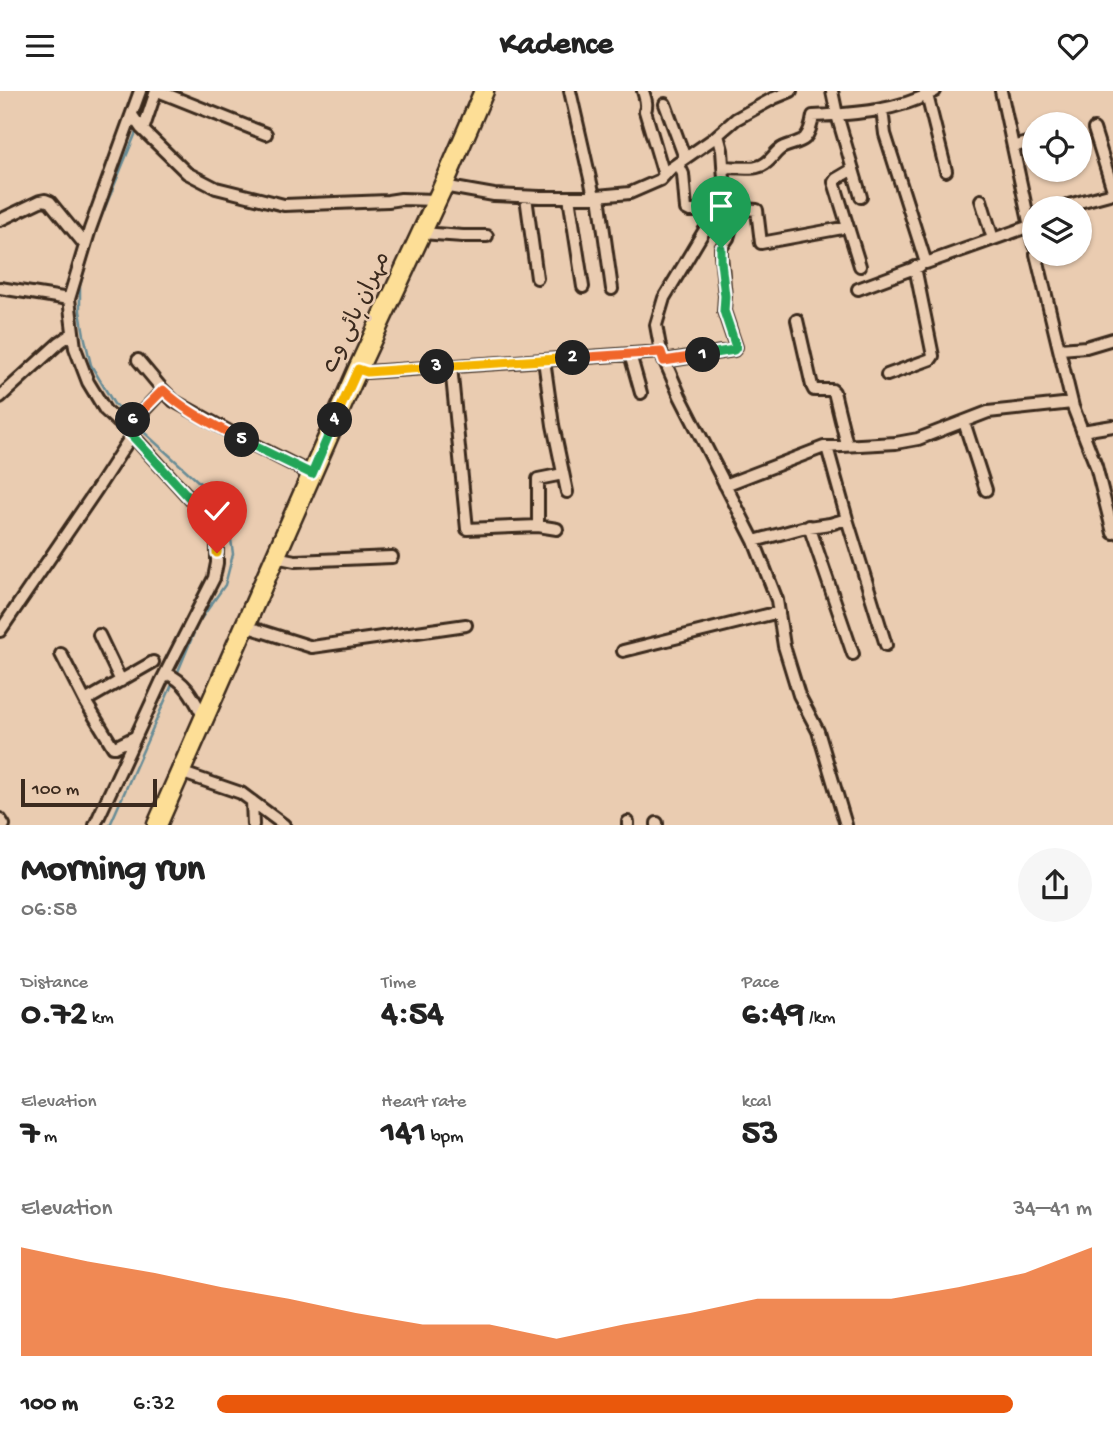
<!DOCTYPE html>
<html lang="en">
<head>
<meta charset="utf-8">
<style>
	body { margin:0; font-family:"Gochi Hand","Playpen Sans Arabic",sans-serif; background:#f6f6f6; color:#222; height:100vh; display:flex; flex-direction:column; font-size:26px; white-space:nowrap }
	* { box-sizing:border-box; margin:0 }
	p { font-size:23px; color:#767676 }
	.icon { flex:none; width:38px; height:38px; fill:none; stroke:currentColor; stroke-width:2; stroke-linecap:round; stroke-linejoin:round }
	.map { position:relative; height:734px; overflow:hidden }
	.details { display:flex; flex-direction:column; background:#fff; flex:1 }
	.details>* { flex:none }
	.tools { position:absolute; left:1022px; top:21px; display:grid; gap:14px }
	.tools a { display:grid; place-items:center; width:70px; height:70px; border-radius:50%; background:#fff; box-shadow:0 2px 5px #0004; font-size:35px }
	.scale { position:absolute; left:21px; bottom:18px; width:136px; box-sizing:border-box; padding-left:7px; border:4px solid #3b2a1e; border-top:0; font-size:19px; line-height:24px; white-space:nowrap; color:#3b2a1e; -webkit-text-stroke:5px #eaccb1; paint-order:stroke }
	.pin { position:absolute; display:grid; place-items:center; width:60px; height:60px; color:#fff; margin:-72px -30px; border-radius:50% 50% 50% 0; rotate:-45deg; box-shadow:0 0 7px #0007 }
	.pin .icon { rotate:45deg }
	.km { position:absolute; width:35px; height:35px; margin:-18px; border-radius:50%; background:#222; color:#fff; font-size:19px; line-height:35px; text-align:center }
	.round { display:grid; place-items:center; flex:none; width:74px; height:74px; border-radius:37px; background:#f6f6f6 }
	.summary { display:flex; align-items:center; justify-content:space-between; height:119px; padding:0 21px }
	h1 { font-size:38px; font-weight:800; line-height:52px }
	.stats { display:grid; grid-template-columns:repeat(3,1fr); gap:10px; height:119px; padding:7px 21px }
	.stats div { display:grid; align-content:center }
	.stats b { font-size:35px; font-weight:800 }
	.stats small { font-size:19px; font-weight:400 }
	.stats p { font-size:19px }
	.chart { height:196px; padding:14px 21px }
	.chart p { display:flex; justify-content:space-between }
	.chart svg { width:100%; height:126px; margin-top:7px; fill:#ea580c; opacity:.7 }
	ul { padding:0 21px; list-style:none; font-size:23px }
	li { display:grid; grid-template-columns:112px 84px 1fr; align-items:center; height:52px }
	li i { height:18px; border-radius:9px; background:#ea580c }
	header { display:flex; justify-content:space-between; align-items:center; height:91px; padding:0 21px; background:#fff; font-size:32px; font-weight:800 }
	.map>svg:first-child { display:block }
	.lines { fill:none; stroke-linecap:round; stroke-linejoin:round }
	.stream { stroke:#678c96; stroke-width:2.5 }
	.minor-casing { stroke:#3b2a1e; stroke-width:16 }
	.primary-casing { stroke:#3b2a1e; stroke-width:23 }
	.minor { stroke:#eaccb1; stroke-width:10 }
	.primary { stroke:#fdde96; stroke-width:18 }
	.split-1-casing { stroke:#fff; stroke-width:14 }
	.split-2-casing { stroke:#fff; stroke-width:14 }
	.split-3-casing { stroke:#fff; stroke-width:14 }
	.split-4-casing { stroke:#fff; stroke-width:14 }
	.split-5-casing { stroke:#fff; stroke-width:14 }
	.split-6-casing { stroke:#fff; stroke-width:14 }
	.split-7-casing { stroke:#fff; stroke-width:14 }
	.split-8-casing { stroke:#fff; stroke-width:14 }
	.split-1 { stroke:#22a559; stroke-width:9 }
	.split-2 { stroke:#f0652b; stroke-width:9 }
	.split-3 { stroke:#f5b400; stroke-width:9 }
	.split-4 { stroke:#f5b400; stroke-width:9 }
	.split-5 { stroke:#22a559; stroke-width:9 }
	.split-6 { stroke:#f0652b; stroke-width:9 }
	.split-7 { stroke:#22a559; stroke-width:9 }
	.split-8 { stroke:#f5b400; stroke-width:9 }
	.labels { text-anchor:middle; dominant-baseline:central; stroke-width:5; stroke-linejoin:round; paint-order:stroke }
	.street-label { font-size:23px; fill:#3b2a1e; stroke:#eaccb1 }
</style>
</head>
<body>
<header><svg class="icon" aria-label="menu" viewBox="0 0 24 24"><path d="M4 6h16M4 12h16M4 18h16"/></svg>Kadence<svg class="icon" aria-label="heart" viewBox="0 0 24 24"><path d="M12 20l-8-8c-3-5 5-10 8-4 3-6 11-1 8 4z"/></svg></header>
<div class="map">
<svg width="1113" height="734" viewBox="0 0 1113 734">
	<rect width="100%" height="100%" fill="#eaccb1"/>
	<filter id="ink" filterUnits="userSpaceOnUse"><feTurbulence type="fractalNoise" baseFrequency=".0143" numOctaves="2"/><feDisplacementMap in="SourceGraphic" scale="14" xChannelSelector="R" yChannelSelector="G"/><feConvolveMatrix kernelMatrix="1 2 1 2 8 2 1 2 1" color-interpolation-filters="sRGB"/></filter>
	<g filter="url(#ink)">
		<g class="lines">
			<path class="stream" d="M131 329 114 313 91 274 84 244 80 220V195L95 141 137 39
				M136 334 211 402 230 441 233 463 225 494 198 532 177 583
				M110 734 174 589"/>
			<defs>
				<path id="minor" d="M158 0 266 43
					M570 0 594 105
					M643 0C645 7 648 13 645 20L664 84
					M832 0 837 24 861 106
					M1001 0 1034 154
					M927 4 946 80
					M665 13 685 67
					M882 18 885 43 926 172 1030 135
					M132 24 141 37 187 82 216 97 284 114 388 110 401 108 436 109
					M1094 38 1113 99
					M143 39 156 0
					M718 44 722 59 726 117 716 120 664 207 656 234 661 261 680 305 754 450 777 509 784 555 799 604 818 640 846 734
					M1013 56 1034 50
					M678 72 683 83 686 118 690 120H716
					M723 76C731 76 752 78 757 76 768 74 772 65 779 59 786 53 799 53 805 47 810 41 812 32 813 25 855 23 898 20 935 0
					M853 78 836 88 834 91 860 175
					M443 95 494 104 540 106H586L630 102 660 89 671 77 713 48 736 28 774 7 791 0
					M599 105 612 198
					M526 106 537 187
					M569 106 583 196
					M981 109 993 148
					M731 117 757 119 761 152 848 136
					M1057 117 1113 102
					M0 129 40 110 45 109 50 111 85 154
					M421 142 463 145H487
					M1036 163 1073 316 1096 375 1113 442
					M0 197 69 208
					M858 198 920 175
					M797 229 812 295 814 299H832L834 301 847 354
					M1060 258 1086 256 1113 248
					M630 263 641 302
					M138 269 163 299 174 310 246 350 312 383
					M544 269 553 334 567 401
					M664 270 734 259 736 256 724 220 725 205 721 164V157L728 147 736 118
					M451 275 467 438 538 435 557 438
					M358 278 367 281 661 261
					M887 284 931 268 933 265 915 176
					M0 306 60 251 73 242
					M964 331 986 399
					M126 338 163 299
					M1082 340 1113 335
					M827 356 847 428 886 554
					M725 394 824 356 896 352 918 348 988 321 1072 312
					M538 435V388L563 383
					M809 435 853 563
					M754 450 802 437 830 433 847 428
					M275 466 295 470 392 466
					M245 535 312 556 466 534
					M0 540 97 398 132 344
					M99 544 121 590
					M623 560 779 521
					M61 563 85 610 113 656H115L135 646
					M166 582C187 591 194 608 204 627
					M85 610 153 571
					M180 681 241 702 284 734
					M252 710 253 734
					M0 728 4 734
					M628 731V734
					M657 732V734
					M95 734 161 591 214 487 217 472V445L212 434 195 413 132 344 105 319 88 291 75 257 69 208 90 138 140 0"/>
				<path id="primary" d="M157 734 358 278 441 100 484 0"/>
			</defs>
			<use href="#minor" class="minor-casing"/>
			<use href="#primary" class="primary-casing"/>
			<use href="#minor" class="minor"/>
			<use href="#primary" class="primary"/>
		</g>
	</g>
	<g class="lines" filter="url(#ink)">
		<defs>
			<path id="split-1" d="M703 264 734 259 736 256 724 220 725 205 721 171V157"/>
			<path id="split-2" d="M573 267 661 261 664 270 703 264"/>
			<path id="split-3" d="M437 276 573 267"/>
			<path id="split-4" d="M335 329 358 278 367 281 437 276"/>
			<path id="split-5" d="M242 349 312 383 335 329"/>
			<path id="split-6" d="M133 329 163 299C186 321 215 334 242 349"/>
			<path id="split-7" d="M133 329 126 338 195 413 209 431"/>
			<path id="split-8" d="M209 431 217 445V462"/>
		</defs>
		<use href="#split-1" class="split-1-casing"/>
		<use href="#split-2" class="split-2-casing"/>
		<use href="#split-3" class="split-3-casing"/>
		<use href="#split-4" class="split-4-casing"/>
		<use href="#split-5" class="split-5-casing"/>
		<use href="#split-6" class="split-6-casing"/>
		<use href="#split-7" class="split-7-casing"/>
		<use href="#split-8" class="split-8-casing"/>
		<use href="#split-1" class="split-1"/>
		<use href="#split-2" class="split-2"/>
		<use href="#split-3" class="split-3"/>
		<use href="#split-4" class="split-4"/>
		<use href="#split-5" class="split-5"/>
		<use href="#split-6" class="split-6"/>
		<use href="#split-7" class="split-7"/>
		<use href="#split-8" class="split-8"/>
	</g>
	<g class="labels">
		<g class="street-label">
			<text transform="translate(357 222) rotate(-65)">مہران ہائی وے</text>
		</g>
	</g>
</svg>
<div class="tools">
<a><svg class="icon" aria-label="locate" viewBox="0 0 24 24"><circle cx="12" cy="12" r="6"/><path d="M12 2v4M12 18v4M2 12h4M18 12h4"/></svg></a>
<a><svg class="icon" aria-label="layers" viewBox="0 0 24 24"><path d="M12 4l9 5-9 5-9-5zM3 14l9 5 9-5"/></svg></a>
</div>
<div class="scale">100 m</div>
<div class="pin" style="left:721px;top:157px;background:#1e9e55"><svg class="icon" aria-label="arrive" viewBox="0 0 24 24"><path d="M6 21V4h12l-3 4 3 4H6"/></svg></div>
<div class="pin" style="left:217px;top:462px;background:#d93025"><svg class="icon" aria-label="check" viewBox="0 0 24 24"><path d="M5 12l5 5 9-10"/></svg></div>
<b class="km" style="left:703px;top:264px">1</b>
<b class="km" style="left:573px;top:267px">2</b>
<b class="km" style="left:437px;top:276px">3</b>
<b class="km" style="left:335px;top:329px">4</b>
<b class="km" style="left:242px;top:349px">5</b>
<b class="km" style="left:133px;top:329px">6</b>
</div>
<section class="details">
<div class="summary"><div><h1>Morning run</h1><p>06:58</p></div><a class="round"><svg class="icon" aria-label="share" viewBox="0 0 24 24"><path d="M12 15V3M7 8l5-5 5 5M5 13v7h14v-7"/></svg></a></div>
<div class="stats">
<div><p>Distance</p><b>0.72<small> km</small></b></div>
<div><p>Time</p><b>4:54</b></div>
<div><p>Pace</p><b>6:49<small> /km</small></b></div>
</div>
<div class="stats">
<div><p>Elevation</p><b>7<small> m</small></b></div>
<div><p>Heart rate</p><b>141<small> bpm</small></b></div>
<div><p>kcal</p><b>53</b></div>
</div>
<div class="chart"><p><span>Elevation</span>34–41 m</p>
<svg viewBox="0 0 160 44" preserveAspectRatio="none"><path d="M0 44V6L10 11L20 15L30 20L40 24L50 29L60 33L70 33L80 38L90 33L100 29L110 24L120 24L130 24L140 20L150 15L160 6V44z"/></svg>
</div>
<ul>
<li><b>100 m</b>6:32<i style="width:91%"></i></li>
</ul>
</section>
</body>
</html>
